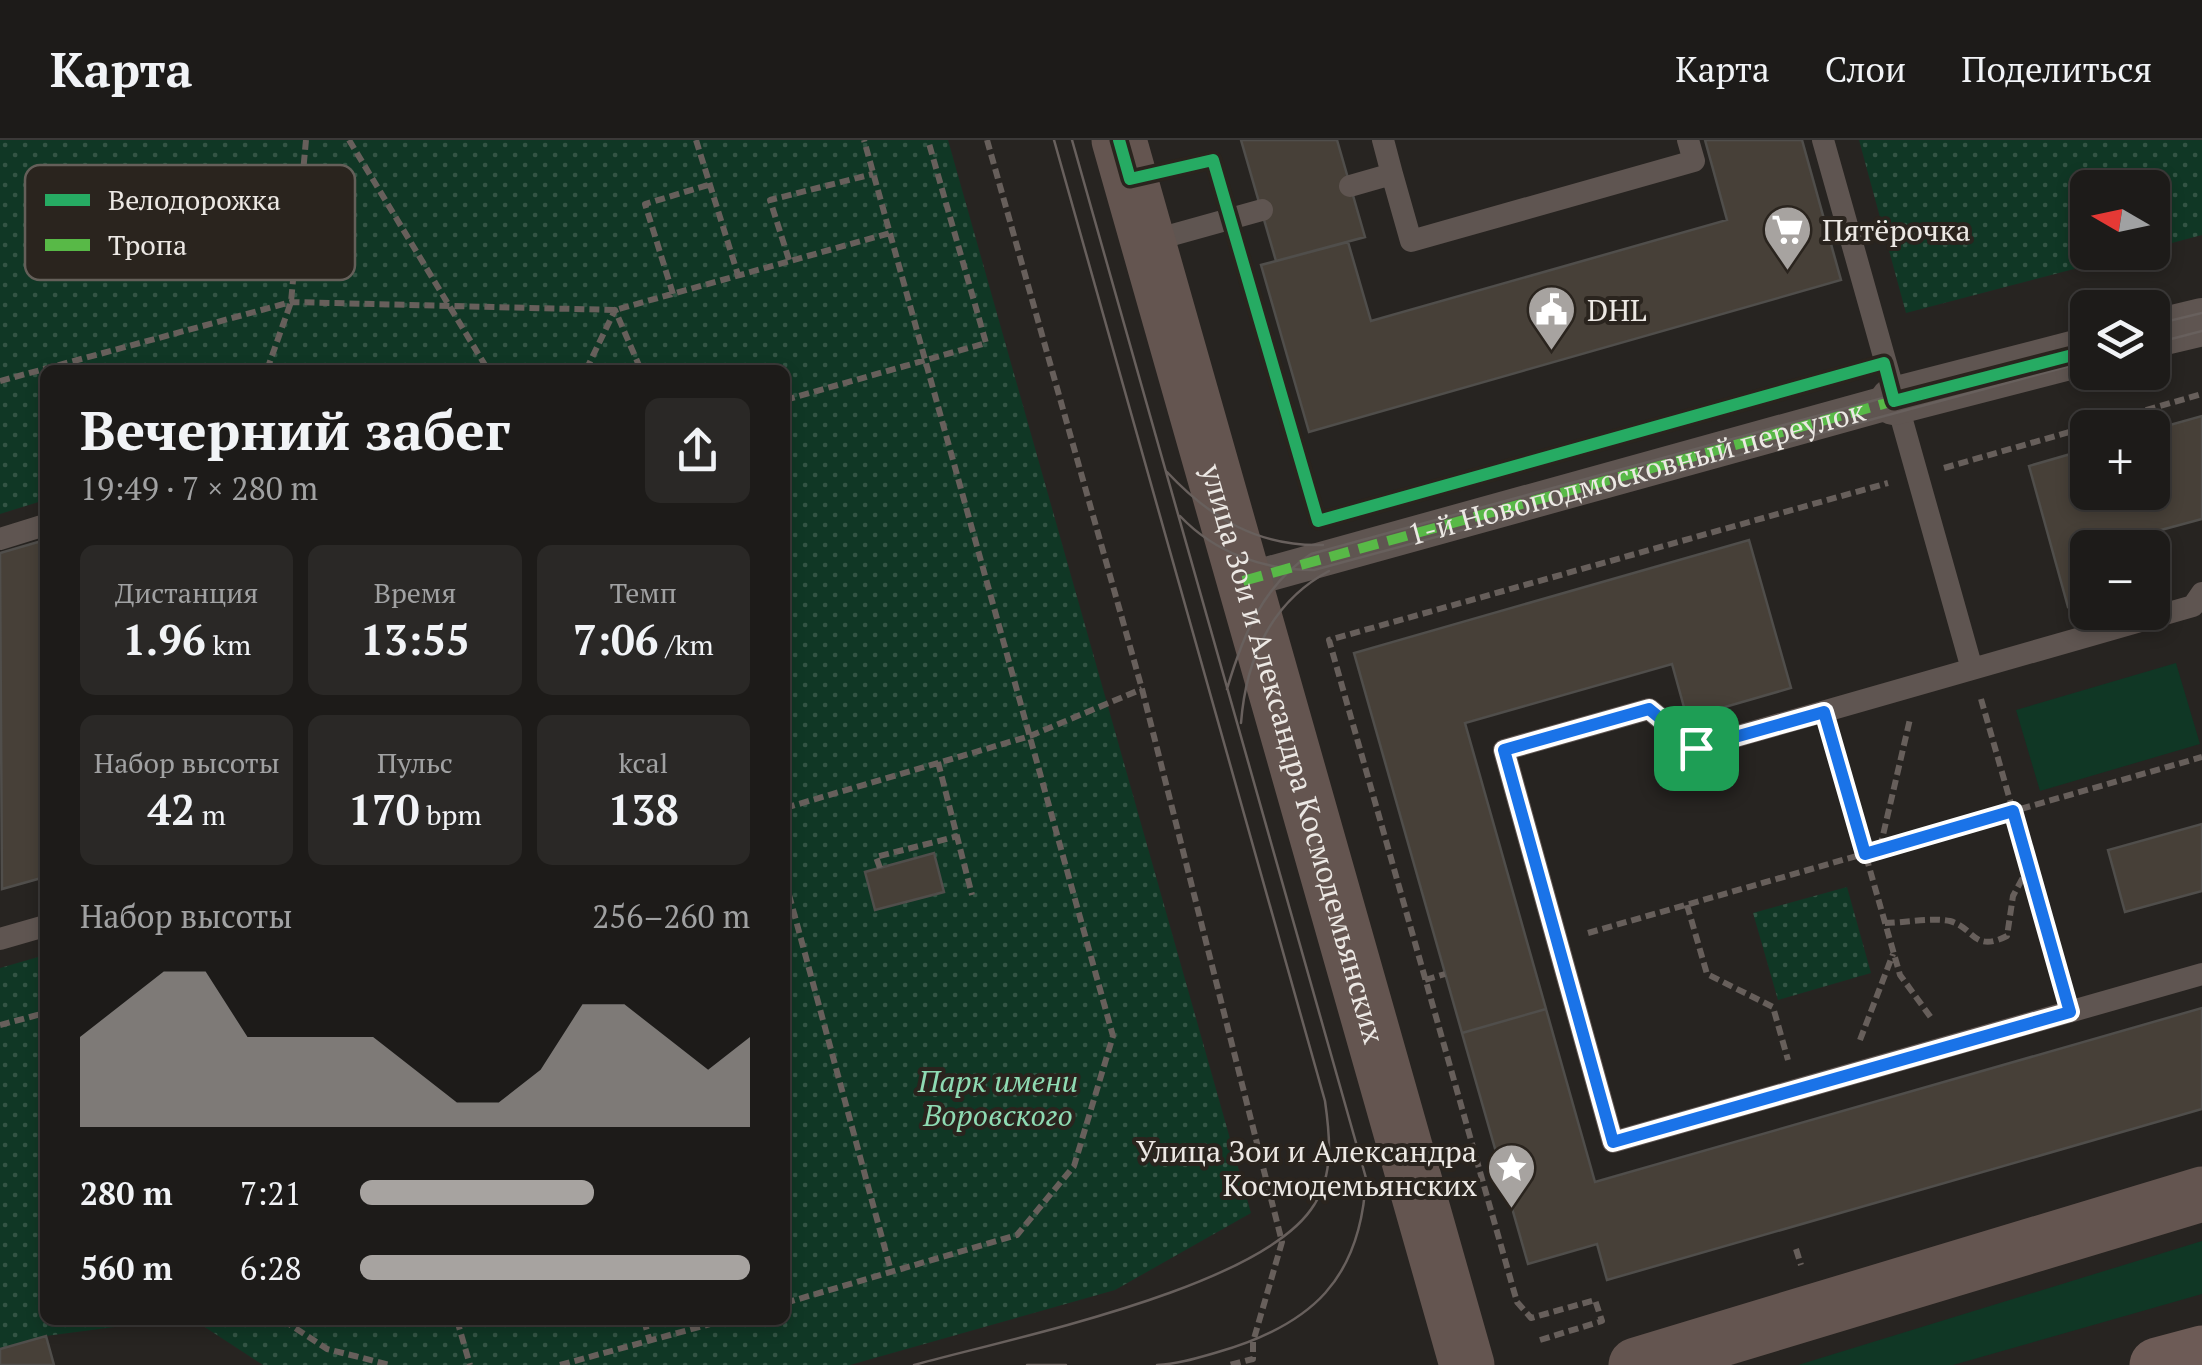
<!DOCTYPE html>
<html lang="ru">
<head>
<meta charset="utf-8">
<style>
	body { margin:0; font-family:"PT Serif",serif; background:#2a2826; color:#f1f3f6; height:100vh; display:flex; flex-direction:column; font-size:38px; white-space:nowrap }
	* { box-sizing:border-box; margin:0 }
	p { font-size:32px; color:#a0a1a2 }
	.icon { flex:none; width:55px; height:55px; fill:none; stroke:currentColor; stroke-width:2; stroke-linecap:round; stroke-linejoin:round }
	.map { position:relative; flex:1; overflow:hidden }
	.side { position:absolute; left:40px; top:225px; width:750px; height:960px; display:flex; flex-direction:column; background:#1d1b19; border-radius:15px; box-shadow:0 5px 15px #0003,0 0 0 2px #3b3938 }
	.side>* { flex:none }
	.needle { width:65px; rotate:279deg }
	.controls { position:absolute; left:2070px; top:30px; display:grid; gap:20px }
	.controls a { display:grid; place-items:center; width:100px; height:100px; border-radius:15px; background:#1d1b19; box-shadow:0 5px 15px #0003,0 0 0 2px #3b3938; font-size:50px }
	.pin { position:absolute; display:grid; place-items:center; width:85px; height:85px; color:#fff; margin:-42px; border-radius:20px; box-shadow:0 5px 15px #0006 }
	.round { display:grid; place-items:center; flex:none; width:105px; height:105px; border-radius:15px; background:#2a2826 }
	.overview { display:flex; align-items:center; justify-content:space-between; height:170px; padding:0 40px }
	h1 { font-size:55px; font-weight:600; line-height:75px }
	.figures { display:grid; grid-template-columns:repeat(3,1fr); gap:15px; height:170px; padding:10px 40px }
	.figures div { display:grid; align-content:center; border-radius:15px; background:#2a2826; text-align:center }
	.figures b { font-size:42px; font-weight:600 }
	.figures small { font-size:28px; font-weight:400 }
	.figures p { font-size:28px }
	.chart { height:280px; padding:20px 40px }
	.chart p { display:flex; justify-content:space-between }
	.chart svg { width:100%; height:180px; margin-top:10px; fill:#a7a3a0; opacity:.7 }
	ul { padding:0 40px; list-style:none; font-size:32px }
	li { display:grid; grid-template-columns:160px 120px 1fr; align-items:center; height:75px }
	li i { height:25px; border-radius:12px; background:#a7a3a0 }
	header { display:flex; align-items:center; gap:60px; box-sizing:border-box; height:140px; padding:0 50px; background:#1d1b19; border-bottom:2px solid #3b3938 }
	header strong { font-size:48px }
	nav { display:flex; gap:55px; margin-inline-start:auto; font-size:35px }
	.map>svg:first-child { display:block }
	.green { fill:#103725 }
	.park { fill:url(#park-dots) }
	.building { fill:#474038; stroke:#504e4b; stroke-width:2.5 }
	.lines { fill:none; stroke-linecap:round; stroke-linejoin:round }
	.path { stroke:#675f5b; stroke-width:6; stroke-dasharray:10 5; stroke-linecap:butt }
	.service { stroke:#5f5551; stroke-width:22 }
	.pedestrian { stroke:#5f5551; stroke-width:35 }
	.minor { stroke:#5f5551; stroke-width:48 }
	.secondary { stroke:#645550; stroke-width:55 }
	.primary { stroke:#6d5b56; stroke-width:55 }
	.tram { stroke:#68605d; stroke-width:2.5 }
	.quiet { stroke:#58b947; stroke-width:10; stroke-dasharray:20 10; stroke-linecap:butt }
	.cycleway-casing { stroke:#2a241e; stroke-width:19 }
	.cycleway { stroke:#26ab63; stroke-width:12 }
	.route-casing { stroke:#fff; stroke-width:20 }
	.route { stroke:#1a73e8; stroke-width:12 }
	.labels { text-anchor:middle; dominant-baseline:central; stroke-width:8; stroke-linejoin:round; paint-order:stroke }
	.poi-label { font-size:30px; fill:#ece8e4; stroke:#2a241e; text-anchor:start }
	.street-label { font-size:30px; fill:#ece8e4; stroke:#2a241e }
	.park-label { font-size:30px; font-style:italic; fill:#8edbb3; stroke:#2a241e }
	.key { fill:#2a241e; stroke:#645f59; stroke-width:2.5 }
	.key-label { font-size:28px; fill:#ece8e4 }
</style>
</head>
<body>
<header>
<strong>Карта</strong>
<nav><a>Карта</a><a>Слои</a><a>Поделиться</a></nav>
</header>
<div class="map">
<svg width="2202" height="1225" viewBox="0 0 2202 1225">
	<defs>
		<pattern id="park-dots" width="8" height="8" patternUnits="userSpaceOnUse" patternTransform="scale(2.5)"><rect width="8" height="8" fill="#103725"/><path d="M2 2h.1M6 6h.1" fill="none" stroke="#335444" stroke-width="1.8" stroke-linecap="round"/></pattern>
	</defs>
	<rect width="100%" height="100%" fill="#272421"/>
	<path class="green" d="M2176 523 2200 604 2040 651 2016 570Z
		M2202 1101V1154L1953 1225H1798Z"/>
	<path class="park" d="M0 0H948L1251 1073 1115 1150 850 1225H263L194 1180H785V230H45V360L0 374Z
		M1859 0H2202V95L2153 108 2152 48H2088V112L2135 113 1906 173Z
		M1847 747 1871 833 1778 860 1753 773Z
		M45 815V1180H168L46 1196 0 1209V828Z"/>
	<path class="building" d="M1241 0H1337L1365 97 1276 121Z
		M1705 0H1802L1841 140 1309 292 1261 125 1348 102 1371 181 1727 80Z
		M2202 276V379L2150 393 2163 440 2152 443V408H2088V462L2068 467 2029 326 2088 309V352H2152V290Z
		M45 400V737L2 749 0 413Z
		M1749 400 1791 548 1687 578 1672 524 1465 583 1546 869 1462 893 1354 513Z
		M2202 684V751L2125 772 2108 710Z
		M934 713 944 752 875 770 865 732Z
		M2202 868V969L1607 1140 1597 1104 1528 1124 1462 893 1546 869 1595 1042Z
		M46 1196 54 1225H0V1209Z"/>
	<g class="lines">
		<path class="path" d="M349 0 488 230
			M696 0 738 135
			M987 0 1142 549 1282 1102 1253 1202V1219L1229 1225
			M1175 29 1213 20
			M789 120 770 60 873 34
			M673 154 645 64 708 45
			M2088 166 2129 155
			M267 230 291 162 306 0
			M586 230 615 170 641 230
			M0 241 291 162 615 170 890 93
			M785 260 986 203 928 0
			M1944 328 2202 254
			M1981 559 2063 845
			M1833 601 1900 835 1932 879
			M938 622 972 755
			M785 668 1030 596 1142 549
			M1880 708 1910 579
			M880 728 876 717 958 696
			M785 740 891 1131
			M1687 765 1707 834 1773 867 1788 920
			M1885 783C1904 783 1932 777 1950 781 1975 788 1973 813 2007 796L2013 756 2028 728
			M1588 793 2202 617
			M1425 840 1445 834
			M0 885 45 873
			M1860 900 1893 814
			M1796 1109 1801 1125
			M785 1163 1017 1095 1074 1026 1113 896 864 0
			M283 1180 327 1209 390 1225
			M457 1180 470 1225
			M644 1180 650 1202
			M1540 1200 1602 1181 1595 1160 1531 1178 1517 1162 1329 500 1888 343
			M560 1225 725 1180"/>
		<path class="service" d="M1383 0 1392 34
			M1823 0 1972 529
			M1350 46 1392 34 1411 101 1694 21 1688 0
			M1147 102 1262 70
			M0 399 45 385
			M2202 453 2193 466 1696 608 1649 569 1504 610 1613 1002 2202 834
			M0 799 45 786"/>
		<path class="pedestrian" id="s1" d="M1243 441 1894 261"/>
		<path class="minor" d="M2152 194 2202 182
			M1894 261 2088 211"/>
		<g class="secondary">
			<path id="s2" d="M1119 0 1467 1225"/>
			<path d="M1636 1225 2202 1054"/>
		</g>
		<path class="primary" d="M2157 1225 2202 1213"/>
		<path class="tram" d="M1072 0 1366 1038C1361 1139 1312 1185 1218 1212 1197 1218 1178 1224 1157 1225
			M2152 185 2202 173
			M2152 204 2202 191
			M1167 332C1210 378 1259 407 1323 405
			M1180 376C1215 413 1264 430 1314 430L2088 221
			M1227 549C1243 495 1263 445 1311 414L2088 202
			M1241 583C1246 519 1271 462 1329 431
			M914 1225C1011 1198 1263 1148 1314 1065 1334 1034 1330 996 1325 961L1054 0
			M1027 1225H1066"/>
		<path class="quiet" d="M1243 441 1894 261"/>
		<defs>
			<path id="cycleway" d="M1119 0 1130 39 1213 20 1318 381 1884 223 1894 261 2088 211"/>
		</defs>
		<use href="#cycleway" class="cycleway-casing"/>
		<use href="#cycleway" class="cycleway"/>
	</g>
	<g class="lines">
		<defs>
			<path id="route" d="M1649 569 1696 608 1824 572 1865 714 2013 671 2070 872 1613 1002 1504 610Z"/>
		</defs>
		<use href="#route" class="route-casing"/>
		<use href="#route" class="route"/>
	</g>
	<defs>
		<symbol id="supermarket-pin" viewBox="-11 -11 22 30"><path d="M0 17L-7.5 6A9.5 9.5 0 1 1 7.5 6Z" fill="#a7a3a0" stroke="#2a241e"/><path d="M-6-5.5h2.5l.6 2H6L4.5 2H-2.5L-4.4-4H-6ZM-1.5 3.2a1.3 1.3 0 1 0 .1 0ZM3 3.2a1.3 1.3 0 1 0 .1 0Z" fill="#fff"/></symbol>
		<symbol id="civic-pin" viewBox="-11 -11 22 30"><path d="M0 17L-7.5 6A9.5 9.5 0 1 1 7.5 6Z" fill="#a7a3a0" stroke="#2a241e"/><path d="M-.6-6.5H3V-4.5H.6V-3L4-1V1h2V6H-6V1h2V-1L-.6-3ZM-1.2 2.5V6h2.4V2.5Z" fill="#fff"/></symbol>
		<symbol id="sight-pin" viewBox="-11 -11 22 30"><path d="M0 17L-7.5 6A9.5 9.5 0 1 1 7.5 6Z" fill="#a7a3a0" stroke="#2a241e"/><path d="M0-6L1.8-2.2L6-1.7L2.9 1.2L3.7 5.4L0 3.3L-3.7 5.4L-2.9 1.2L-6-1.7L-1.8-2.2Z" fill="#fff"/></symbol>
	</defs>
	<g fill-rule="evenodd">
		<use href="#supermarket-pin" x="1760" y="62" width="55" height="75"/>
		<use href="#civic-pin" x="1524" y="142" width="55" height="75"/>
		<use href="#sight-pin" x="1484" y="1000" width="55" height="75"/>
	</g>
	<g class="labels">
		<g class="poi-label">
			<text x="1822" y="90">Пятёрочка</text>
			<text x="1587" y="170">DHL</text>
			<text x="1477" y="1011" text-anchor="end">Улица Зои и Александра<tspan x="1477" dy="34">Космодемьянских</tspan></text>
		</g>
		<g class="street-label">
			<text stroke="none"><textPath href="#s1" startOffset="408">1-й Новоподмосковный переулок</textPath></text>
			<text stroke="none"><textPath href="#s2" startOffset="638">улица Зои и Александра Космодемьянских</textPath></text>
		</g>
		<g class="park-label">
			<text x="998" y="941">Парк имени<tspan x="998" dy="34">Воровского</tspan></text>
		</g>
	</g>
	<rect x="25" y="25" width="330" height="115" rx="15" class="key"/>
	<rect x="45" y="54" width="45" height="12" fill="#26ab63"/>
	<rect x="45" y="99" width="45" height="12" fill="#58b947"/>
	<g class="key-label">
		<text x="108" y="70">Велодорожка</text>
		<text x="108" y="115">Тропа</text>
	</g>
</svg>
<div class="controls">
<a><svg class="needle" viewBox="-14 -14 28 28"><path d="M0-13l5 13h-10z" fill="#e53935"/><path d="M0 13l5-13h-10z" fill="#a0a1a2"/></svg></a>
<a><svg class="icon" aria-label="layers" viewBox="0 0 24 24"><path d="M12 4l9 5-9 5-9-5zM3 14l9 5 9-5"/></svg></a>
<a>+</a>
<a>−</a>
</div>
<div class="pin" style="left:1696px;top:608px;background:#1e9e55"><svg class="icon" aria-label="arrive" viewBox="0 0 24 24"><path d="M6 21V4h12l-3 4 3 4H6"/></svg></div>
<section class="side">
<div class="overview"><div><h1>Вечерний забег</h1><p>19:49 · 7 × 280 m</p></div><a class="round"><svg class="icon" aria-label="share" viewBox="0 0 24 24"><path d="M12 15V3M7 8l5-5 5 5M5 13v7h14v-7"/></svg></a></div>
<div class="figures">
<div><p>Дистанция</p><b>1.96<small> km</small></b></div>
<div><p>Время</p><b>13:55</b></div>
<div><p>Темп</p><b>7:06<small> /km</small></b></div>
</div>
<div class="figures">
<div><p>Набор высоты</p><b>42<small> m</small></b></div>
<div><p>Пульс</p><b>170<small> bpm</small></b></div>
<div><p>kcal</p><b>138</b></div>
</div>
<div class="chart"><p><span>Набор высоты</span>256–260 m</p>
<svg viewBox="0 0 160 44" preserveAspectRatio="none"><path d="M0 44V22L10 14L20 6L30 6L40 22L50 22L60 22L70 22L80 30L90 38L100 38L110 30L120 14L130 14L140 22L150 30L160 22V44z"/></svg>
</div>
<ul>
<li><b>280 m</b>7:21<i style="width:60%"></i></li>
<li><b>560 m</b>6:28<i style="width:100%"></i></li>
</ul>
</section>
</div>
</body>
</html>
